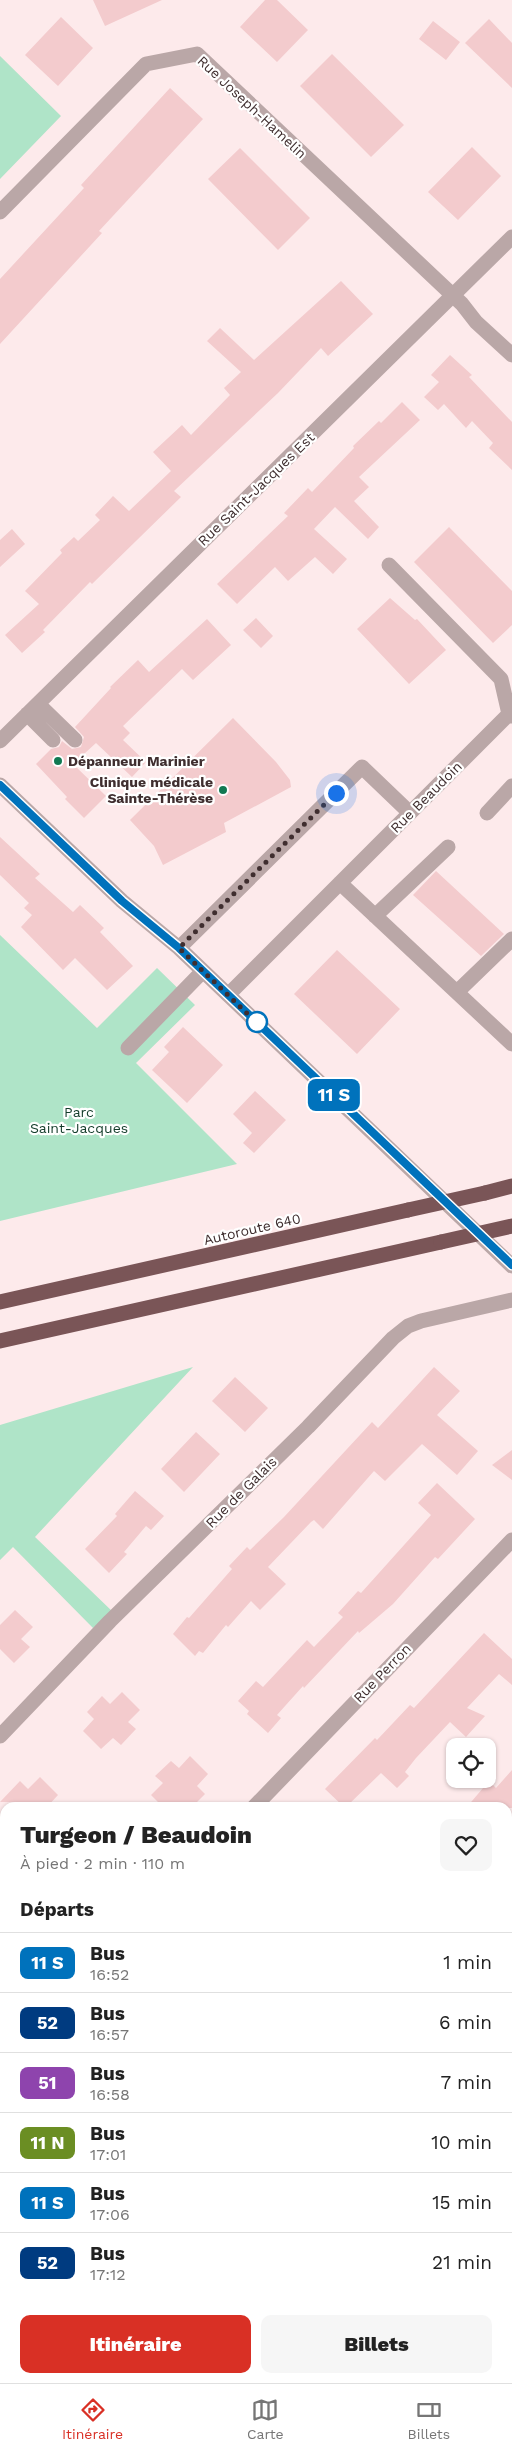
<!DOCTYPE html>
<html lang="fr">
<meta charset="utf-8">
<style>
:root{--surface:#fff;--page:#f6f6f6;--text:#222;--muted:#767676;--line:#e0e0e0;--accent:#d93025}
body{margin:0;font-family:"Work Sans",sans-serif;background:var(--page);color:var(--text);height:100vh;display:flex;flex-direction:column;font-size:19px;white-space:nowrap}
*{box-sizing:border-box;margin:0}
p{font-size:16px;color:var(--muted)}
.icon{flex:none;width:28px;height:28px;fill:none;stroke:currentColor;stroke-width:2;stroke-linecap:round;stroke-linejoin:round}
.map{position:relative;flex:1;overflow:hidden}
.details{position:absolute;left:0px;top:1802px;width:512px;height:581px;display:flex;flex-direction:column;background:var(--surface);border-radius:15px 15px 0 0;box-shadow:0 1px 4px #0004}
.details>*{flex:none}
.badge{padding:0 10px;border-radius:8px;font-size:18px;line-height:32px}
.tools{position:absolute;left:446px;top:1738px;display:grid;gap:10px}
.tools a{display:grid;place-items:center;width:50px;height:50px;border-radius:10px;background:var(--surface);box-shadow:0 1px 4px #0004;font-size:25px}
.you{position:absolute;width:25px;height:25px;margin:-12px;border:4px solid #fff;border-radius:50%;background:#1a73e8;box-shadow:0 0 0 8px #1a73e833}
.map>.badge{position:absolute;translate:-50% -50%;box-shadow:0 0 0 2px #fff}
h2{padding:0 20px;font-size:19px;line-height:45px}
.round{display:grid;place-items:center;flex:none;width:52px;height:52px;border-radius:10px;background:var(--page)}
.headline{display:flex;align-items:center;justify-content:space-between;height:85px;padding:0 20px}
h1{font-size:24px;font-weight:800;line-height:38px}
.primary-button{display:flex;gap:10px;margin-top:auto;padding:10px 20px}
.primary-button a{flex:1;height:58px;border-radius:10px;background:var(--accent);color:#fff;font-size:20px;font-weight:800;line-height:58px;text-align:center}
.primary-button a+a{background:var(--page);color:var(--text)}
ul{padding:0;list-style:none}
li{display:flex;align-items:center;gap:15px;height:60px;padding:0 20px;border-top:1px solid var(--line)}
li div{flex:1}
li b{display:block;font-size:19px}
li em{font-style:normal}
li .badge{min-width:55px;font-weight:700;text-align:center}
.menu{display:flex;justify-content:space-around;align-items:center;height:70px;border-top:1px solid var(--line);background:var(--surface);font-size:14px;color:var(--muted)}
.menu a{display:grid;justify-items:center;gap:2px}
.menu .current{color:var(--accent)}
.map>svg:first-child{display:block}
</style>
<div class="map">
<svg width="512" height="2383" viewBox="0 0 512 2383">
<rect width="100%" height="100%" fill="#fdeaeb"/>
<!-- built -->
<path fill="#f1dbdc" d="M0 2263 5 2268V2379H124L129 2383H0Z"/>
<!-- green -->
<path fill="#afe4c8" d="M0 56 61 116 0 179Z
M0 935 97 1028 157 968 195 1005 136 1063 237 1164 0 1221Z
M193 1367 35 1537 114 1613 93 1628 13 1547 0 1560V1425Z"/>
<!-- building -->
<path fill="#f3cbcd" d="M93 0H162L105 26Z
M265 0H277L308 30 277 62 240 27Z
M61 17 93 48 58 86 25 55Z
M489 19 512 43V88L465 43Z
M433 21 460 42 446 60 419 39Z
M332 54 404 125 371 157 300 86Z
M170 88 203 119 99 231 102 233 0 344V279L84 188 81 185Z
M472 147 501 176 458 220 428 192Z
M240 148 310 218 278 250 208 179Z
M341 281 373 314 328 356 321 348 278 393 174 491 181 497 92 584 90 582 43 630 45 632 22 653 5 635 39 604 25 591 62 553 60 550 74 537 78 541 100 520 95 515 113 496 129 511 171 471 153 452 182 425 191 435 230 395 224 388 241 372 207 341 220 328 254 360Z
M450 355 472 375 469 377 512 422V470L489 448 493 443 472 421 466 428 444 404 438 410 424 397 439 382 431 375Z
M402 402 420 420 359 477 369 487 354 501 379 527 368 539 335 507 314 529 347 559 333 574 315 557 288 581 275 567 237 604 217 584 288 516 284 513 308 488 312 492 354 448 353 446 379 421 381 423Z
M449 527 512 591V625L493 643 414 562Z
M12 529 25 544 0 567V540Z
M390 598 415 620 417 619 446 650 409 684 357 629Z
M256 618 273 636 261 648 243 630Z
M207 619 231 645 193 680 182 669 123 726 130 733 123 740 146 762 132 777 96 743 73 764 106 796 84 818 65 799 67 797 36 764 51 749 59 747 62 741 72 749 81 747 84 737 75 727 111 688 110 687 138 660 149 672Z
M233 718 276 762 290 780 291 787 224 823 226 832 163 865 154 846 130 820Z
M0 837 40 874 35 878 73 912 80 905 104 928 100 932 133 966 107 990 75 958 63 970 21 927 32 915 24 908 29 903 0 875Z
M436 871 504 934 481 956 413 895Z
M337 950 400 1009 357 1054 294 994Z
M183 1027 223 1065 187 1103 152 1070 169 1052 164 1047Z
M255 1091 286 1120 254 1153 243 1143 252 1133 233 1114Z
M434 1367 460 1391 437 1415 478 1451 457 1475 422 1444 385 1481 374 1471 323 1529 314 1520 311 1522 268 1567 286 1584 260 1610 251 1601 228 1627 226 1625 203 1653 199 1651 195 1656 173 1634 187 1617 189 1618 232 1569 229 1566 247 1547 250 1550 284 1517 372 1422 378 1428Z
M235 1377 268 1408 245 1432 212 1401Z
M196 1432 220 1454 184 1492 161 1469Z
M512 1450V1480L492 1465Z
M437 1483 475 1519 438 1559 435 1557 393 1604 359 1633 358 1631 304 1688 303 1686 277 1715 281 1718 268 1733 247 1714 249 1711 238 1701 256 1681 263 1687 307 1640 314 1647 343 1617 338 1613 358 1591 361 1593 431 1515 418 1503Z
M135 1491 164 1516 151 1530 146 1526 124 1552 127 1554 109 1573 85 1549 117 1516 115 1514Z
M15 1610 33 1627 21 1639 30 1647 14 1663 0 1649V1625Z
M484 1633 512 1659V1685L499 1674 467 1708 485 1716 466 1737 450 1722 416 1758 405 1772 409 1776 397 1788 381 1773 345 1808 325 1789 375 1738 377 1740 410 1705 414 1708Z
M122 1692 140 1710 128 1722 136 1729 121 1745 113 1738 101 1749 83 1731 94 1719 87 1712 102 1696 110 1704Z
M190 1756 208 1774 197 1786 205 1794 191 1808H164L151 1795 163 1783 155 1776 171 1761 179 1768Z
M512 1770V1808H466L489 1781 496 1788Z
M40 1777 58 1795 46 1808H9L15 1802H0L20 1781 28 1789Z"/>
<g fill="none" stroke-linecap="round" stroke-linejoin="round">
<!-- minor -->
<path stroke="#baa7a7" stroke-width="15" d="M0 212 146 64 197 54 462 304 476 322 512 355
M389 565 501 679 509 714
M38 704 75 740
M27 714 53 740
M0 741 512 237
M0 785 122 901 179 948 512 1266
M487 813 512 786
M340 883 512 1044
M375 916 448 847
M179 948 362 767 410 813
M457 992 512 939
M228 995 509 714 512 716
M128 1048 203 971
M0 1736 110 1621 308 1427 393 1338 408 1326 421 1321 512 1300
M253 1808 512 1540
M508 1863 512 1858
M0 2059 5 2064
M508 2297 512 2294
M0 2298 5 2302
M85 2379 90 2383"/>
<!-- highway -->
<path stroke="#7a5557" stroke-width="15" d="M485 1193 512 1186
M0 1302 408 1210
M0 1341 441 1242"/>
<!-- highway-bridge -->
<path stroke="#7a5557" stroke-width="15" d="M408 1210 485 1193
M441 1242 512 1226"/>
</g>
<g fill="none" stroke-linecap="round" stroke-linejoin="round">
<defs>
<path id="line" d="M0 785 122 901 179 948 512 1265"/>
</defs>
<!-- line casing -->
<use href="#line" stroke="#fff" stroke-width="11"/>
<!-- line -->
<use href="#line" stroke="#0072bc" stroke-width="8"/>
<!-- walk -->
<path stroke="#3f2e2f" stroke-width="5" stroke-dasharray="0 9" d="M257 1022 258 1024 179 948 336 793"/>
</g>
<!-- markers -->
<g fill="#117952" stroke="#fff" stroke-width="2">
<circle cx="58" cy="761" r="5"/>
<circle cx="223" cy="790" r="5"/>
</g>
<circle fill="#fff" stroke="#0072bc" stroke-width="2.5" cx="257" cy="1022" r="10"/>
<g text-anchor="middle" stroke-width="4.5" stroke-linejoin="round" paint-order="stroke">
<!-- street labels -->
<g font-size="14" fill="#3f2e2f" stroke="#fff">
<text transform="translate(252 107) rotate(43)" y="5">Rue Joseph-Hamelin</text>
<text transform="translate(256 489) rotate(-44)" y="5">Rue Saint-Jacques Est</text>
<text transform="translate(426 797) rotate(-45)" y="5">Rue Beaudoin</text>
<text transform="translate(252 1229) rotate(-13)" y="5">Autoroute 640</text>
<text transform="translate(241 1492) rotate(-45)" y="5">Rue de Galais</text>
<text transform="translate(382 1673) rotate(-46)" y="5">Rue Perron</text>
</g>
<!-- poi labels -->
<g font-size="14" font-weight="bold" fill="#3f2e2f" stroke="#fff" text-anchor="start">
<text x="68" y="766">Dépanneur Marinier</text>
<text x="213" y="787" text-anchor="end">Clinique médicale<tspan x="213" dy="16">Sainte-Thérèse</tspan></text>
</g>
<!-- park labels -->
<g font-size="14" fill="#133c2a" stroke="#fff">
<text x="79" y="1117">Parc<tspan x="79" dy="16">Saint-Jacques</tspan></text>
</g>
</g>
</svg>
<div class="tools">
<a><svg class="icon" aria-label="locate" viewBox="0 0 24 24"><circle cx="12" cy="12" r="6"/><path d="M12 2v4M12 18v4M2 12h4M18 12h4"/></svg></a>
</div>
<div class="you" style="left:336px;top:793px"></div>
<b class="badge" style="left:334px;top:1095px;background:#0072bc;color:#fff">11 S</b>
<section class="details">
<div class="headline"><div><h1>Turgeon / Beaudoin</h1><p>À pied · 2 min · 110 m</p></div><a class="round"><svg class="icon" aria-label="heart" viewBox="0 0 24 24"><path d="M12 20l-8-8c-3-5 5-10 8-4 3-6 11-1 8 4z"/></svg></a></div>
<h2>Départs</h2>
<ul>
<li><span class="badge" style="background:#0072bc;color:#fff">11 S</span><div><b>Bus</b><p>16:52</p></div><em>1 min</em></li>
<li><span class="badge" style="background:#003b80;color:#fff">52</span><div><b>Bus</b><p>16:57</p></div><em>6 min</em></li>
<li><span class="badge" style="background:#8e44ad;color:#fff">51</span><div><b>Bus</b><p>16:58</p></div><em>7 min</em></li>
<li><span class="badge" style="background:#6b8e23;color:#fff">11 N</span><div><b>Bus</b><p>17:01</p></div><em>10 min</em></li>
<li><span class="badge" style="background:#0072bc;color:#fff">11 S</span><div><b>Bus</b><p>17:06</p></div><em>15 min</em></li>
<li><span class="badge" style="background:#003b80;color:#fff">52</span><div><b>Bus</b><p>17:12</p></div><em>21 min</em></li>
</ul>
<div class="primary-button"><a>Itinéraire</a><a>Billets</a></div>
</section>
</div>
<nav class="menu">
<a class="current"><svg class="icon" aria-label="directions" viewBox="0 0 24 24"><path d="M12 3l9 9-9 9-9-9zM9 14v-3h6M13 9l2 2-2 2"/></svg>Itinéraire</a>
<a><svg class="icon" aria-label="map" viewBox="0 0 24 24"><path d="M3 6l6-2 6 2 6-2v14l-6 2-6-2-6 2zM9 4v14M15 6v14"/></svg>Carte</a>
<a><svg class="icon" aria-label="tickets" viewBox="0 0 24 24"><path d="M3 7h18v10H3zM15 7v10"/></svg>Billets</a>
</nav>
